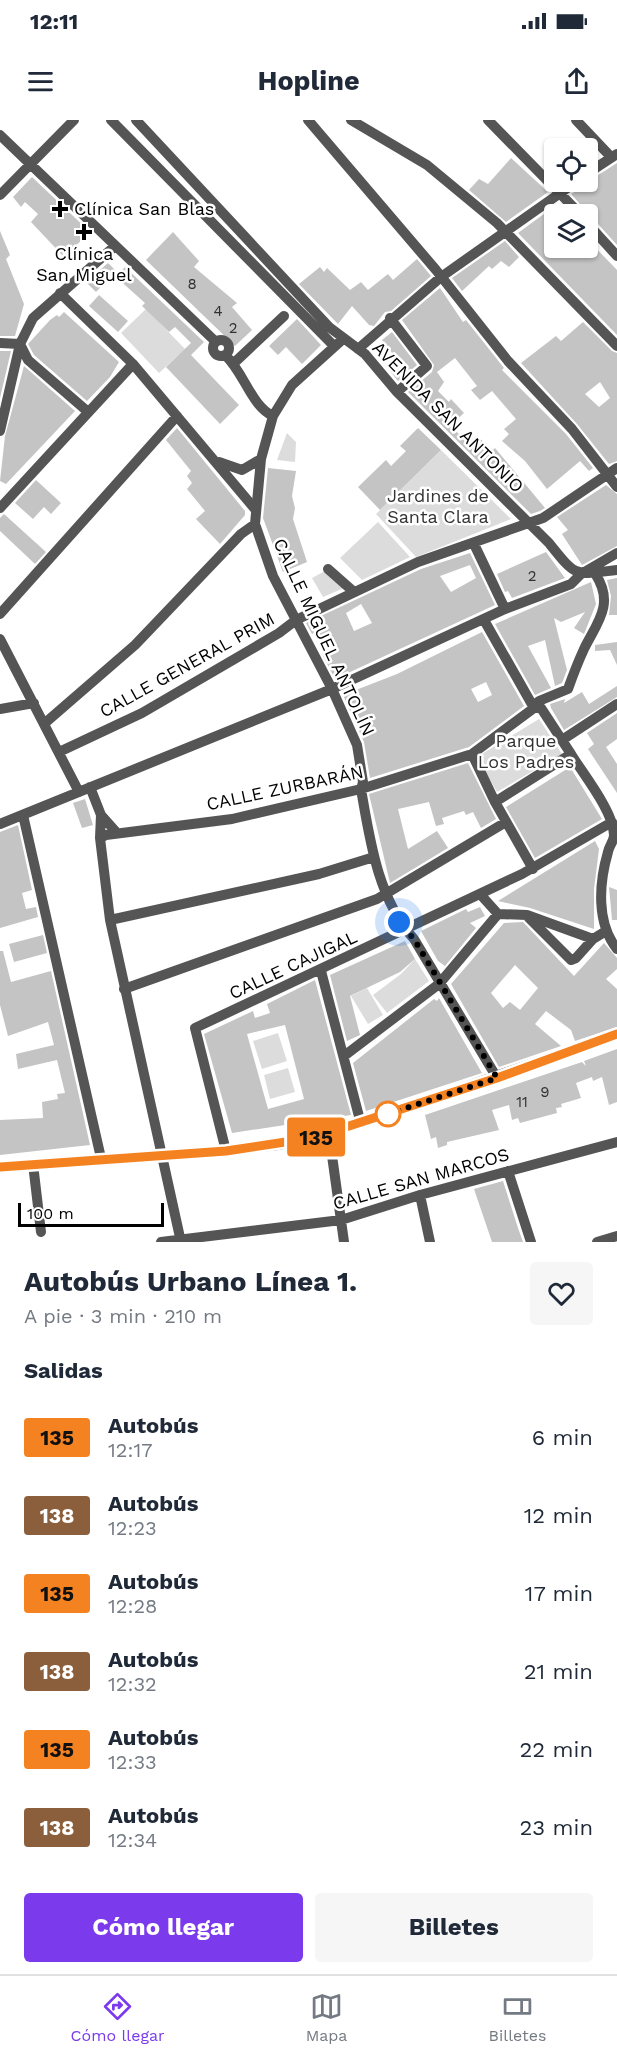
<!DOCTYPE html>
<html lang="es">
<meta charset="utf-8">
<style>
:root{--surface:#fff;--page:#f6f6f7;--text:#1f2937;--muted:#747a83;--line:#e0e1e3;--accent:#7c3aed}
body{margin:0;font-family:"Work Sans",sans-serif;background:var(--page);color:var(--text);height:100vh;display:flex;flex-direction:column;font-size:22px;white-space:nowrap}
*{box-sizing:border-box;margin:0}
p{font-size:20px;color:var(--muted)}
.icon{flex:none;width:33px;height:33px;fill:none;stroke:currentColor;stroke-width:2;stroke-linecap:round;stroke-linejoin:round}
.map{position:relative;height:1122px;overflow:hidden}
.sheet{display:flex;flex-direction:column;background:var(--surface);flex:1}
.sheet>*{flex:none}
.badge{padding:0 12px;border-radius:4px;font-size:21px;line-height:39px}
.tools{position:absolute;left:544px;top:18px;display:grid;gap:12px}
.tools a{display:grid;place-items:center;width:54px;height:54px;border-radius:6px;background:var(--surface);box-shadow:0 2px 4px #0004;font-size:30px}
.scale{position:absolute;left:18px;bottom:15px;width:146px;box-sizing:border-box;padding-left:6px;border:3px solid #000;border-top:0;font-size:16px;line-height:21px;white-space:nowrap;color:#000;-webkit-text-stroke:4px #fff;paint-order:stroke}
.you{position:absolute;width:30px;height:30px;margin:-15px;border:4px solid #fff;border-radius:50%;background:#1a73e8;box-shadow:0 0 0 9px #1a73e833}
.map>.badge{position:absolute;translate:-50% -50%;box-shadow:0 0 0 3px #fff}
h2{padding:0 24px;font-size:22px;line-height:54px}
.round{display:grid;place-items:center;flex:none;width:63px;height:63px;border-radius:6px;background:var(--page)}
.summary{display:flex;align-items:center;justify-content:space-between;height:102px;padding:0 24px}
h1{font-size:28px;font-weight:700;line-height:45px}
.button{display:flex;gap:12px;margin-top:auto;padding:12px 24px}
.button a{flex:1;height:69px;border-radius:6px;background:var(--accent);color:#fff;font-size:24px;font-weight:700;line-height:69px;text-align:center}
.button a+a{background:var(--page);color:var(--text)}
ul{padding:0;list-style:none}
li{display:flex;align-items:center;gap:18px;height:78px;padding:0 24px}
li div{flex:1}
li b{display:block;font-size:22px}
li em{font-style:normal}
li .badge{min-width:66px;font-weight:700;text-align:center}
.status{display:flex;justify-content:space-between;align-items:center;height:42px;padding:0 30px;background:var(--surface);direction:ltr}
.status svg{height:16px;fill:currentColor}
header{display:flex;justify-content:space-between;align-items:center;height:78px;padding:0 24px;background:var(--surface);font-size:27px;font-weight:700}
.tab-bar{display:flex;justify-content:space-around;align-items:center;height:84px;border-top:2px solid var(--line);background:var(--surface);font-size:16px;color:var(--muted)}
.tab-bar a{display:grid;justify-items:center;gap:3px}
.tab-bar .active{color:var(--accent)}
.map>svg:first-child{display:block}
</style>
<div class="status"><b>12:11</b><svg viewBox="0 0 49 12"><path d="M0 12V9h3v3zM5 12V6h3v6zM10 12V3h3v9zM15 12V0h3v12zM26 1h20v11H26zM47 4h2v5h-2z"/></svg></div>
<header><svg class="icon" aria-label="menu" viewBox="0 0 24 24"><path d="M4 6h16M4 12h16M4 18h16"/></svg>Hopline<svg class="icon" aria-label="share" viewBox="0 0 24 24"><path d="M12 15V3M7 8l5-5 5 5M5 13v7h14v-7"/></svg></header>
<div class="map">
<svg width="617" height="1122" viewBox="0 0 617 1122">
<rect width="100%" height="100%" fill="#fff"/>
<!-- green -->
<path fill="#dcdcdc" d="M146 189 185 229 159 253 121 213Z
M287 313 296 322 295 342 277 340Z
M441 330 511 399 416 437 376 394Z
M378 402 410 437 362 460 340 438Z
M325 451 344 468 323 477 312 458Z
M539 599 562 634 497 672 477 637Z
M415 839 429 861 387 893 373 875 401 854Z
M367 868 383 895 368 904 351 876Z
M278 913 287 941 262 949 253 921Z
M288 948 295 972 270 979 264 955Z"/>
<!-- building -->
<path fill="#c4c4c4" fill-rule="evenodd" d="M511 38 548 72 506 102 469 70 479 59 488 64Z
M617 43V125L571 74 581 68 583 62 592 59Z
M32 57 90 112 64 137 31 102 38 94 25 82 21 87 13 77Z
M556 85 564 94H555V128H588V120L617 150V215L518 113Z
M0 111 10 135 6 139 24 184 15 216H0Z
M173 112 199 141 194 147 237 183 232 187 252 210 235 226 146 140Z
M505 121 519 137 509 147 501 141 492 149 489 146 462 171 452 158Z
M417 139 431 156 391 191 385 192 374 206 369 205 352 186 338 204 299 164 320 147 324 152 327 148 350 170 361 162 368 170 388 154 393 160Z
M108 143 116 151 96 172 86 162Z
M125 147 204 222 191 235 239 285 220 304 166 247 191 223 175 207 169 212 142 186 145 183 116 157Z
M440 168 463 202 466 200 504 248 502 250 566 314 593 348 589 351 580 341 547 369 525 341 502 321 509 314 504 309 516 299 492 271 480 280 471 270 477 266 455 238 437 252 444 262 438 271 449 282 451 279 464 293 450 306 468 322 477 316 493 330 495 328 545 388 540 391 531 394 408 272 432 252 434 245 402 200Z
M99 175 128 201 118 212 89 186Z
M64 192 119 242 110 257 87 281 34 235 28 224 50 200 57 195 59 197Z
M297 199 321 225 302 244 286 227 278 235 269 226Z
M583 202 612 231 617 233V341L609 344 577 304 521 243 556 216 561 221ZM600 262 610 278 599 287 585 274Z
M392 212 417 245 398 261 389 250 399 242 382 220Z
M0 231H11L0 278Z
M24 246 75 291 6 364 0 361 5 316Z
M177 308 245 391V395L220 424 196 399 205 391 187 369 192 363 187 356 191 351 166 320Z
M418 308 441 330 380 390 358 367 386 340 391 346 406 331 400 326Z
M268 348 296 351 292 376 295 388 293 399 307 442 283 452 263 398Z
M36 360 61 383 51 394 44 387 33 399 15 383Z
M606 365 617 374V426L582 445 562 414 568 410 557 397Z
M4 394 46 432 35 444 0 411V398Z
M546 432 565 458 512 478 508 471 505 472 497 454Z
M470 433 495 485 335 559 323 536 322 531 325 529 318 512 312 514 306 503 421 449ZM470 445 476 458 451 472 440 456ZM361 484 372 503 354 511 346 493Z
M617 458V495H609L611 476 607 460Z
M591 462 596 484 584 514 574 508 585 492 561 502 554 498 567 550 562 563 555 566 545 520 528 526 551 568 535 575 495 504Z
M482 512 524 586 469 627 370 658 364 622 343 575 397 554ZM486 562 492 575 478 582 471 569Z
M617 522V545L610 530 595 531V525Z
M617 566V577L564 610 551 588 550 584 565 579 564 583 582 572 589 584Z
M617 593V619L606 627 617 644V673L588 629 594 624 587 613Z
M468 643 496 699 481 708 473 692 466 695 464 691 442 698 444 704 436 706 429 682 398 689 408 729 437 711 448 728 390 763 369 674Z
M570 647 602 699 535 738 506 687Z
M85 679 93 705 82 708 73 683Z
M18 705 32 770 22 773 26 789 36 787 38 797 0 808V712Z
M595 721 599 729 594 769V809L530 788 498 781Z
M609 767 617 770V800H612Z
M480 787 485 796 470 803 476 808 445 846 438 841 421 811 466 789 468 792Z
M523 802 574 856 604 823 617 838V849L606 859 617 869V907L575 921 571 910 546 891 535 904 561 926 499 947 451 864 504 803ZM515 845 538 868 520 890 510 882 503 888 491 873Z
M43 815 47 833 14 842 9 824Z
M405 821 415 839 400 852 350 876 360 915 347 921 330 855Z
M0 831H3L11 862 51 851 90 1025 0 1035V1000L43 998 42 982 58 979 57 974 65 973 57 940 18 949 16 934 54 925 48 902 8 916 0 885Z
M315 860 351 995 232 1013 204 914 253 891 255 898 270 893 267 884ZM285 905 304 979 268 989 247 914Z
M439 878 482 953 366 991 353 943 434 879 437 881Z
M617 929V982L609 985 602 957 593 961 592 957 576 963 581 978 561 984 562 987 556 988 557 993 520 1003 518 998 512 1000 509 985 492 990 499 1010 447 1022V1025L438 1028 436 1017 431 1019 425 995 582 942 586 946 584 941Z
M503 1061 518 1108 523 1122H492L474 1069Z"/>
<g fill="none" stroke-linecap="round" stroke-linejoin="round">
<!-- minor -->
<path stroke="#555" stroke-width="10" d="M111 0 334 226
M136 0 329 207 365 234 397 272 549 423C577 458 574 455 617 450
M308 0 436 150 508 241 572 309 617 367
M351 0 427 45 497 103 617 226
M488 0 580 94
M576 0 611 37
M0 15 216 222
M588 53 617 34
M0 75 74 0
M588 104 617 136
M60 173 133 244 255 389
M390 198 427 246 397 272
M343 219 292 265 273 296 261 339 255 404 273 456 332 569 357 625 363 662 361 669C370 721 378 779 414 819L497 958
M213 228a8 8 0 1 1 16 0a8 8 0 1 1-16 0Z
M0 223 20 224
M20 224 28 240 87 291
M358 229 441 157 576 62
M225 235C244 252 251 286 273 296
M234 243 284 196
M0 311 20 224 33 198 115 126
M219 342 242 350 261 339
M0 388 133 244
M474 424 505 489
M328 449 354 472
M0 494 177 296
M484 500 534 588 539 581 568 569C573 555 578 542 584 529 596 504 615 485 596 455
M0 519 79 672
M0 589 34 583
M45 603 135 525 241 414 255 404
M562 620 617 584
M59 632 142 593 279 513 296 500 418 442 543 398 617 348
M571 634C583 654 614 692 614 715 614 721 609 726 608 732 599 763 596 803 617 829
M90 667 101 695 117 713
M495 682 571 634 541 588H534L472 634 495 682 533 749
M23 695 101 1038
M101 695 100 718 110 800 181 1122
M0 704 332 569 505 489 571 464 581 454 617 433
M100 718 106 715 232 699 361 669 472 634
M480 774 498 794 527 795 593 819 606 811
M529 798 571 840 576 838 593 819
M110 800 319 754 374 737
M321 851 361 1004
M124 869 377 779 506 702
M344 936 439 864 498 794
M329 1014 344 1122
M226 1031 195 908 522 754 612 702
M33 1044 41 1112
M0 1047 226 1031 278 1025 329 1014 617 914
M508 1051 531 1122
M420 1075 430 1122
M161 1122 341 1100 420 1075 617 1022
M597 1122 617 1116"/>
</g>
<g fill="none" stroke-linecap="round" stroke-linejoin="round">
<defs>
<path id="line" d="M0 1047 226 1031 312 1018 497 958 617 914"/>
</defs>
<!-- line casing -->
<use href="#line" stroke="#fff" stroke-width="14"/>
<!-- line -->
<use href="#line" stroke="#f58220" stroke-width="9"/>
<!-- walk -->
<path stroke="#000" stroke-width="6" stroke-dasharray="0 10.8" d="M388 994 497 958 414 819 399 802"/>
</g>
<!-- markers -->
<g fill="#000" stroke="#fff" stroke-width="2">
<path d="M57 80h6v6h6v6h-6v6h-6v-6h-6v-6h6z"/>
<path d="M81 103h6v6h6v6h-6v6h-6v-6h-6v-6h6z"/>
</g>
<circle fill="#fff" stroke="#f58220" stroke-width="3" cx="388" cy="994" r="12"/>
<g text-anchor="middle" stroke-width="5" stroke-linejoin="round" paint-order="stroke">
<!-- number labels -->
<g font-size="15" fill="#313131">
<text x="192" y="169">8</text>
<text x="218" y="196">4</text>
<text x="233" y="213">2</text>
<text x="532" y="461">2</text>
<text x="545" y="977">9</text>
<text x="522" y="987">11</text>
</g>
<!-- poi labels -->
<g font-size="18" fill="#000" stroke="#fff" text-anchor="start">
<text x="74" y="95">Clínica San Blas</text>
<text x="84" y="140" text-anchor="middle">Clínica<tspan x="84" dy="21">San Miguel</tspan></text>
</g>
<!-- street labels -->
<g font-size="18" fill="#000" stroke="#fff">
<text transform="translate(448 297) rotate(45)" y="6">AVENIDA SAN ANTONIO</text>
<text transform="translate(324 517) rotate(65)" y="6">CALLE MIGUEL ANTOLÍN</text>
<text transform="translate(187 545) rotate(-29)" y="6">CALLE GENERAL PRIM</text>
<text transform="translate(285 668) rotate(-12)" y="6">CALLE ZURBARÁN</text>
<text transform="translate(293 845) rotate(-25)" y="6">CALLE CAJIGAL</text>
<text transform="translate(421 1059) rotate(-16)" y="6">CALLE SAN MARCOS</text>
</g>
<!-- park labels -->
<g font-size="18" fill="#333" stroke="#fff">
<text x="438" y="382">Jardines de<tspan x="438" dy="21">Santa Clara</tspan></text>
<text x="526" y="627">Parque<tspan x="526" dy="21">Los Padres</tspan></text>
</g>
</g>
</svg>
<div class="tools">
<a><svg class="icon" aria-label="locate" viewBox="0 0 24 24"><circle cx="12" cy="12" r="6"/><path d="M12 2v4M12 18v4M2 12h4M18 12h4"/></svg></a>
<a><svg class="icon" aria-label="layers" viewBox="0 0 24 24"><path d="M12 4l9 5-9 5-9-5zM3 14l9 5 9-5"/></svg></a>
</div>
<div class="scale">100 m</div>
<div class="you" style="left:399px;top:802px"></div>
<b class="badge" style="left:316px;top:1017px;background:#f58220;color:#111">135</b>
</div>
<section class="sheet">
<div class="summary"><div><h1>Autobús Urbano Línea 1.</h1><p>A pie · 3 min · 210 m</p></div><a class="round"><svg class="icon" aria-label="heart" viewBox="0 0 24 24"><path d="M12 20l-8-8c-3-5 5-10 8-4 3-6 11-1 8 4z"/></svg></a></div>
<h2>Salidas</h2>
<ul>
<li><span class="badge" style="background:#f58220;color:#111">135</span><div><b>Autobús</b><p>12:17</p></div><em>6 min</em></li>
<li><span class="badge" style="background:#8b5e3c;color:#fff">138</span><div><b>Autobús</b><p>12:23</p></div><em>12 min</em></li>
<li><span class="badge" style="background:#f58220;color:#111">135</span><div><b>Autobús</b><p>12:28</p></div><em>17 min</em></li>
<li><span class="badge" style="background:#8b5e3c;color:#fff">138</span><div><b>Autobús</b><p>12:32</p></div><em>21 min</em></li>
<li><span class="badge" style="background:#f58220;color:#111">135</span><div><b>Autobús</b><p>12:33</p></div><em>22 min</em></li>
<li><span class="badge" style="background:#8b5e3c;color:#fff">138</span><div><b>Autobús</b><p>12:34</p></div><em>23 min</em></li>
</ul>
<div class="button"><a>Cómo llegar</a><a>Billetes</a></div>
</section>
<nav class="tab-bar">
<a class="active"><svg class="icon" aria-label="directions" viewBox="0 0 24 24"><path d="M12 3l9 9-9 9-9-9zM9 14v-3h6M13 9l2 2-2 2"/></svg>Cómo llegar</a>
<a><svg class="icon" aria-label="map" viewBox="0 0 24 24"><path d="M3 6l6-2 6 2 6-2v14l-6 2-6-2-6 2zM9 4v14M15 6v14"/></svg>Mapa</a>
<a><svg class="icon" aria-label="tickets" viewBox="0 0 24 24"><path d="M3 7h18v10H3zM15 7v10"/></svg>Billetes</a>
</nav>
